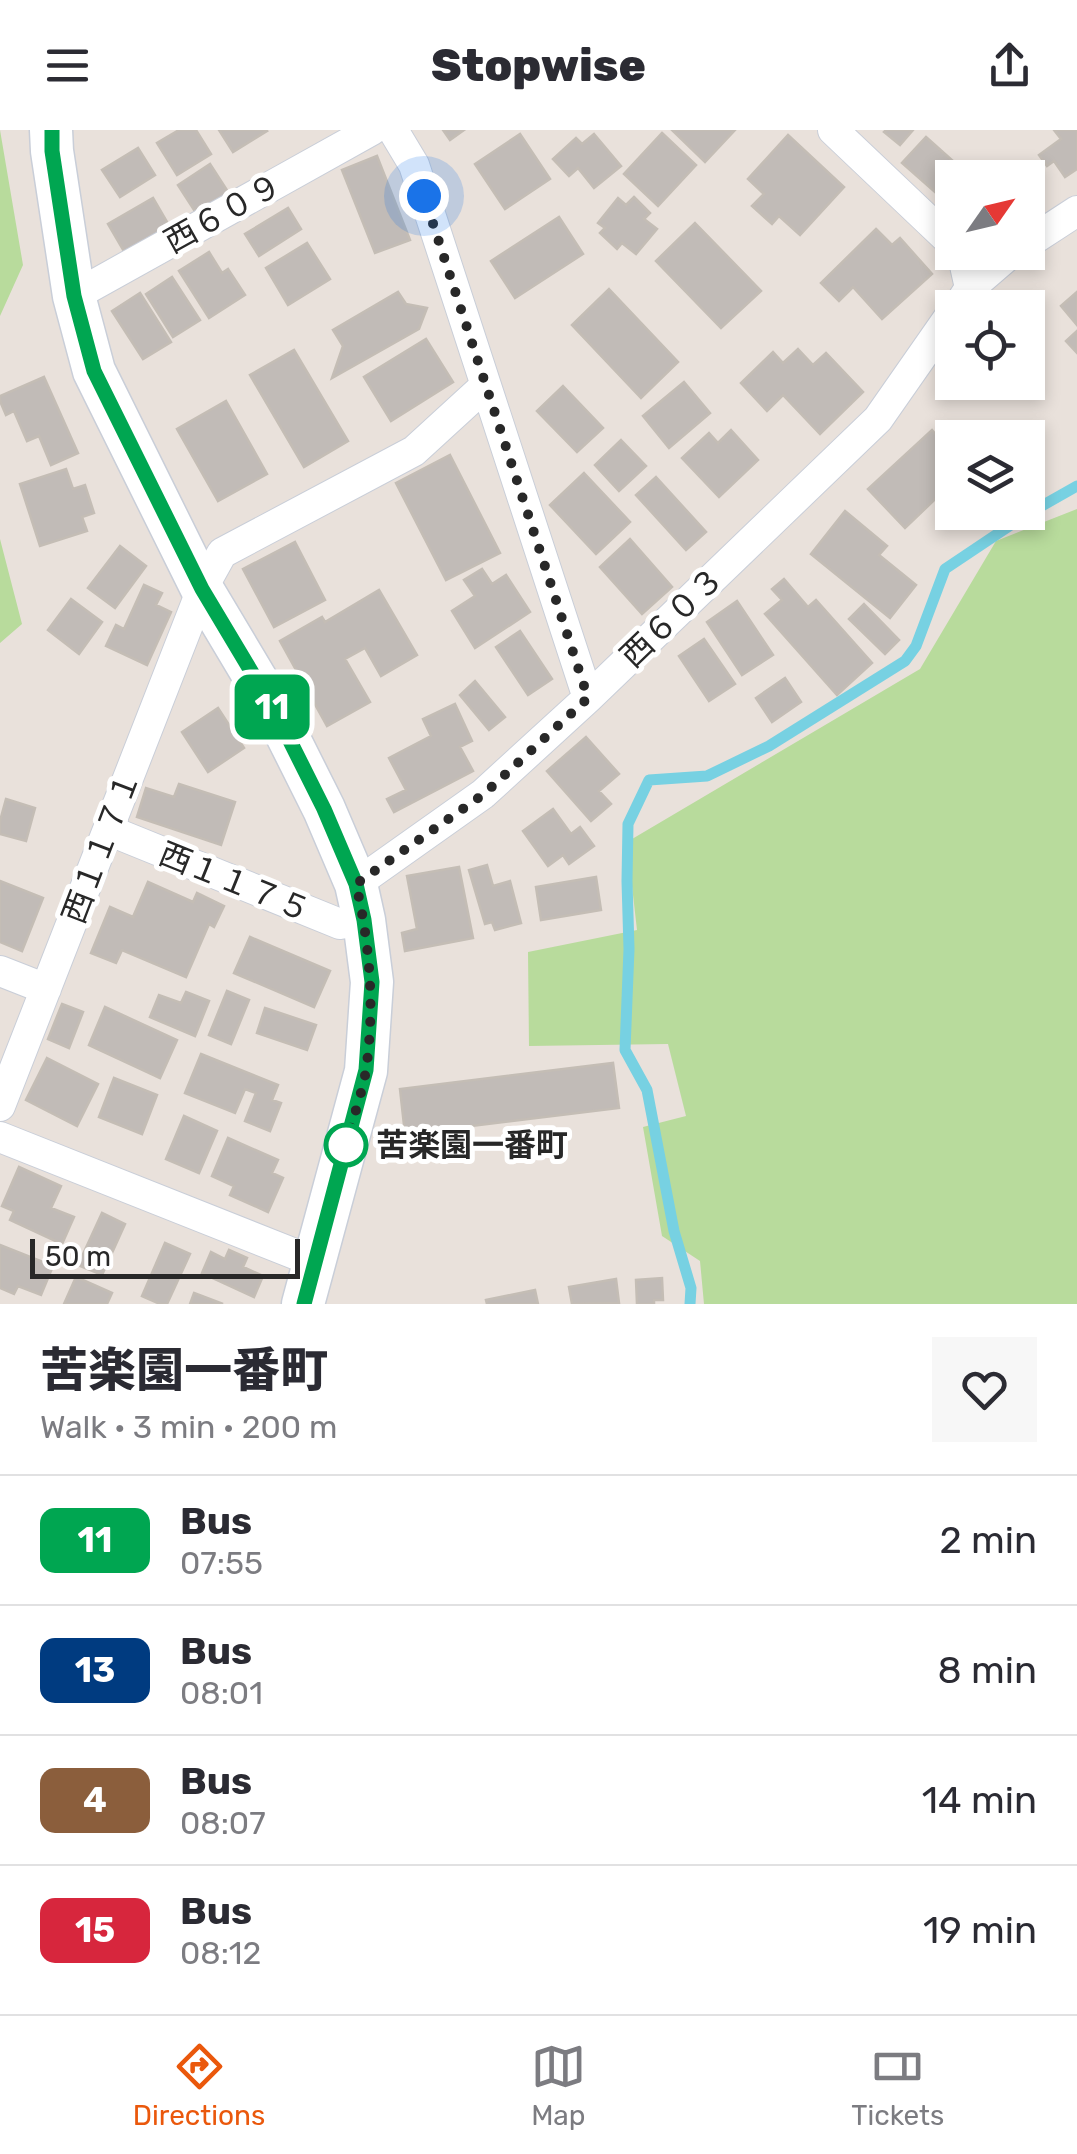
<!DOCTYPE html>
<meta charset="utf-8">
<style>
:root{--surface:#fff;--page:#f7f7f7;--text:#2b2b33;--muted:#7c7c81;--line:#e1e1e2;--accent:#ea580c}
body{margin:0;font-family:Rubik,"Noto Sans JP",sans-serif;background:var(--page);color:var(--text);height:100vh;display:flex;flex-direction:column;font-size:38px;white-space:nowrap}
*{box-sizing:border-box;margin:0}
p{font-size:32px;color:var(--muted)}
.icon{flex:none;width:55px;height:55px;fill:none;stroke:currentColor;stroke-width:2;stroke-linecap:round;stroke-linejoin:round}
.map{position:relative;height:1174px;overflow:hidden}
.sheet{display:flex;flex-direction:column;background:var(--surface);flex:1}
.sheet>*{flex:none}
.badge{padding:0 20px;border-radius:15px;font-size:35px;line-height:65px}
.needle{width:65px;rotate:56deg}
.tools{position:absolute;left:935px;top:30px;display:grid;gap:20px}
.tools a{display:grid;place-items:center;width:110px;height:110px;border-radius:0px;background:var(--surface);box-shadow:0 5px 15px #0003;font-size:50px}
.scale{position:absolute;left:30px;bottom:25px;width:270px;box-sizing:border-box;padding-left:10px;border:5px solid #282828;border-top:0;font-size:28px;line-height:35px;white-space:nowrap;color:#282828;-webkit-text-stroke:8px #fff;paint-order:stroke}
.you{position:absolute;width:50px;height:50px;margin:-25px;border:8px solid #fff;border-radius:50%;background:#1a73e8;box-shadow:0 0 0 15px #1a73e833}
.map>.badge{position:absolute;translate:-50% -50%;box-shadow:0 0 0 5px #fff}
.round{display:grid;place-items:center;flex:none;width:105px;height:105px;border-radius:0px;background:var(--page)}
.summary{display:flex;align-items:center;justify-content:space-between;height:170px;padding:0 40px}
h1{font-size:48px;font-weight:800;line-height:75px}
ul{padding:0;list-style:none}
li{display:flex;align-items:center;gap:30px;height:130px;padding:0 40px;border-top:2px solid var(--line)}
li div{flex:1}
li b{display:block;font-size:38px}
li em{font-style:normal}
li .badge{min-width:110px;font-weight:700;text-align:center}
header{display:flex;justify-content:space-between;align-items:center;height:130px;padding:0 40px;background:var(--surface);font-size:45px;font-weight:800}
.tab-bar{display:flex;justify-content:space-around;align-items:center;height:140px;border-top:2px solid var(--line);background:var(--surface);font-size:28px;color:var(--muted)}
.tab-bar a{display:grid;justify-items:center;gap:5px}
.tab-bar .selected{color:var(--accent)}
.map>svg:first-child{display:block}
</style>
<header><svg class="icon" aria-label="menu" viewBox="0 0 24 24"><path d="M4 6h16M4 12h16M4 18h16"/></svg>Stopwise<svg class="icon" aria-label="share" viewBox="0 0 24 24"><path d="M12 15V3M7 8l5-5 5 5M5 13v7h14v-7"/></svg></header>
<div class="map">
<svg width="1077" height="1174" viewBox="0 0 1077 1174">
<rect width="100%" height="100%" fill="#e9e1db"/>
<!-- green -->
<path fill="#b8db9c" d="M0 0 23 135 0 186Z
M1077 379V1174H704L700 1131 662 1106 643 997 686 986 668 914 529 916 528 822 637 800 627 712 920 539 996 411Z
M0 409 22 494 0 513Z"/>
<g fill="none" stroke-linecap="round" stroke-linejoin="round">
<!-- stream -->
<path stroke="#77d1e2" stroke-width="11" d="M690 1174 691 1158 674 1101 647 960 625 920 629 819 627 751 628 694 649 650 707 646 769 616 905 531 916 516 945 439 1024 386 1077 356"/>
</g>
<!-- building -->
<path fill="#c1bbb7" stroke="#c4bdb5" stroke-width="2.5" d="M179 0H196L211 24 177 45 157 13Z
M219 0H266L267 1 233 22Z
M443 0H464L450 10Z
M672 0H735L705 32Z
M886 0H913L900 15 884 2Z
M1054 0H1077V39L1065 47 1054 31 1047 36 1039 25 1061 9Z
M662 3 696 35 658 76 624 44Z
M520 4 550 49 505 79 475 34Z
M594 4 621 36 594 58 578 38 569 46 553 29 576 8 582 14Z
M788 5 844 57 800 105 779 86 772 94 752 76 764 64 748 49Z
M926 7 972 48H952V77L902 33Z
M138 18 155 45 120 67 102 40Z
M377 26 410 110 375 123 342 40Z
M210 34 230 65 198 86 178 55Z
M634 67 650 83 644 89 657 99 636 124 622 113 617 119 600 103 605 98 598 93 618 68 626 75Z
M153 68 170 97 125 123 108 94Z
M288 78 301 99 259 126 245 104Z
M559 87 583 124 515 168 491 131Z
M695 93 761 161 721 198 656 131Z
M876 99 892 115 900 108 932 144 882 189 853 157 839 171 821 153Z
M307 113 330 149 288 175 266 138Z
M209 122 222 143 228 139 245 165 209 188 179 141Z
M172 147 200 190 173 207 146 164Z
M609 159 678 232 641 268 572 195Z
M398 162 406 174 427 178 419 199 332 248 343 216 333 200Z
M1077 162V195L1061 176Z
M140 163 171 212 143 229 112 181Z
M1077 201V223L1066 211Z
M426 209 453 252 391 291 364 247Z
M798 219 813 235 826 223 863 262 820 304 783 265 767 281 741 253 773 222 783 233Z
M294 220 348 311 304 337 250 245Z
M44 247 78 323 51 335 39 306 27 311 14 281 6 285 0 271V266Z
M684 252 710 283 669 318 643 286Z
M563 256 603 298 577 322 537 281Z
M226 271 267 344 218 371 177 299Z
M731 300 758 330 719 367 682 328 709 303 718 313Z
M932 300 952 323V353L905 398 868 359Z
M621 310 646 336 619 361 595 335Z
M450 325 500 423 446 450 396 353Z
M66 339 73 359 85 355 94 383 82 387 87 401 40 416 20 354Z
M584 343 630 392 596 424 550 375Z
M656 347 706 402 686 420 636 365Z
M845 381 887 416 879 425 916 455 890 488 811 424Z
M630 409 672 457 642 484 600 437Z
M295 412 325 470 274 497 243 439Z
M120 416 146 436 115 478 88 458Z
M482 439 492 454 506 445 530 482 475 518 452 481 475 466 464 450Z
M784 449 808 477 816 470 872 533 837 565 765 484 782 470 772 459Z
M144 455 162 463 156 475 171 482 147 535 106 516 116 495 124 499Z
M379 460 417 525 381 546 365 518 345 529 370 572 327 596 280 511 322 487 325 492Z
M71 469 102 492 79 524 48 500Z
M737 471 773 525 742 545 707 492Z
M864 474 899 510 885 524 849 489Z
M520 501 552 549 528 565 496 517Z
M704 509 735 554 709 571 679 526Z
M785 548 801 572 772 592 756 568Z
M475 551 505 587 489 600 460 565Z
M455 574 472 611 460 617 473 641 394 682 387 669 406 660 389 628 431 606 423 589Z
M218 578 244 618 208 642 182 602Z
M586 607 619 644 599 661 611 674 591 691 547 641Z
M179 654 235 672 221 715 137 687 146 658 174 667Z
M6 669 35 678 26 711 0 704V691Z
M553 679 571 704 580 697 594 716 569 734 563 725 548 736 523 701Z
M487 735 493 756 510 751 521 793 495 800 492 792 485 794 469 740Z
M459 737 473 808 405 821 402 803 417 799 407 746Z
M596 747 601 780 541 790 536 757Z
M0 751 43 768 22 821 0 812Z
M148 752 193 772 197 763 224 776 214 797 209 794 186 847 122 820 116 833 91 823 110 777 133 787Z
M250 807 330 841 314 877 234 843Z
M227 861 249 870 231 914 209 905Z
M186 862 209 871 195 906 150 887 159 865 181 873Z
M62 874 83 882 69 918 48 909Z
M105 877 177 910 160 948 89 915Z
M265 878 316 895 307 920 257 903Z
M201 924 278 955 272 970 281 973 270 1001 245 991 256 963 245 959 235 983 185 963Z
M47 928 98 954 77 996 26 970Z
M613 933 619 978 405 1004 400 959Z
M114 948 157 965 142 1004 99 987Z
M184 986 217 1001 199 1043 166 1029Z
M228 1008 278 1030 272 1043 283 1048 268 1082 230 1065 234 1056 212 1046Z
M19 1037 61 1056 51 1078 74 1087 62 1114 10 1090 14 1081 2 1076Z
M102 1083 125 1094 102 1145 78 1135Z
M165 1113 190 1124 167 1174H160L142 1166Z
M0 1115 53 1136 41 1165 18 1156 14 1164 0 1158Z
M229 1120 247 1128 243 1137 263 1146 254 1167 202 1143 211 1122 225 1129Z
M76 1147 112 1163 107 1174H64Z
M662 1148 663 1170H654V1174H637L636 1150Z
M616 1149 619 1173 572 1174 569 1157Z
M535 1160 538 1174H487L486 1170Z
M194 1163 223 1174H190Z"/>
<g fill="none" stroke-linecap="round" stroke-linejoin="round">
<defs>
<path id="street" d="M393 0 414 35 588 568
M833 0 952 113
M1028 113 1077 81
M970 158 1012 122
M74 166 372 0
M957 178 970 158 962 122
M108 700 340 794 364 790
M356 754 483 664 588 568 878 289 952 183
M0 841 46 859
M0 976 202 459 222 423 414 321 485 256
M0 1007 315 1132"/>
<path id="secondary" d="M51 0 52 21 74 166 94 241 202 459 276 583 324 679 356 754 364 790 372 852 366 941 303 1174"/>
</defs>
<!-- street casing -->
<use href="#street" stroke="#c9ced8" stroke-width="32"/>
<!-- secondary casing -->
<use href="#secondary" stroke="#c9ced8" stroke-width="45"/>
<!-- street -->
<use href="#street" stroke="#fff" stroke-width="30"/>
<!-- secondary -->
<use href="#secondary" stroke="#fff" stroke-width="42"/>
</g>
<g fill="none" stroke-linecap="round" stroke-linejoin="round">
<defs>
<path id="line" d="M52 0V21L74 166 94 241 202 459 276 583 324 679 356 754 364 790 372 852 366 940 304 1174"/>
</defs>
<!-- line casing -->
<use href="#line" stroke="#fff" stroke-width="22"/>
<!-- line -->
<use href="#line" stroke="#00a651" stroke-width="15"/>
<!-- walk -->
<path stroke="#282828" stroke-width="10" stroke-dasharray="0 18" d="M346 1015C352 990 362 965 366 940 375 877 370 815 356 754L484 664 588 568 424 66"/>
</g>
<!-- markers -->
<circle fill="#fff" stroke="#00a651" stroke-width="5" cx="346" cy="1015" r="20"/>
<g text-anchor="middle" stroke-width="10" stroke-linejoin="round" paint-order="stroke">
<!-- street labels -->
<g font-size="32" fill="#282828" stroke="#fff">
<text transform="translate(223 83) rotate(-29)" y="11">西６０９</text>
<text transform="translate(672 487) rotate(-44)" y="11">西６０３</text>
<text transform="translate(101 717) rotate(-69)" y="11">西１１７１</text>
<text transform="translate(235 752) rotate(22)" y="11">西１１７５</text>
</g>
<!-- stop labels -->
<g font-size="32" font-weight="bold" fill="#282828" stroke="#fff" text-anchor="start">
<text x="376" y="1026">苦楽園一番町</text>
</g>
</g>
</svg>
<div class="tools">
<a><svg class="needle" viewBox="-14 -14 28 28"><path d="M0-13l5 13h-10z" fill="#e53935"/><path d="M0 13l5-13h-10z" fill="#7c7c81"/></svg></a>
<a><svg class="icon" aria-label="locate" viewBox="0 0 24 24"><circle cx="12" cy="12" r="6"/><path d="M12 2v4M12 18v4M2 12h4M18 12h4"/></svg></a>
<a><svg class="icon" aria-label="layers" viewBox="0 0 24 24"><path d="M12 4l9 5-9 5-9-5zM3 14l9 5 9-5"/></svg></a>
</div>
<div class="scale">50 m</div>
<div class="you" style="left:424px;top:66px"></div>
<b class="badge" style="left:272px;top:577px;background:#00a651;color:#fff">11</b>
</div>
<section class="sheet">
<div class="summary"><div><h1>苦楽園一番町</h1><p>Walk · 3 min · 200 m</p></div><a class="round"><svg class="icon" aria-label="heart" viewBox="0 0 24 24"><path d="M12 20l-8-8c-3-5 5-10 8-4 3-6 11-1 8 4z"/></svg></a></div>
<ul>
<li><span class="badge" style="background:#00a651;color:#fff">11</span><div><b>Bus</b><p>07:55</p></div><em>2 min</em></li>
<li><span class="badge" style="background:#003b80;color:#fff">13</span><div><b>Bus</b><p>08:01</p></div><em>8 min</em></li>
<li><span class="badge" style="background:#8b5e3c;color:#fff">4</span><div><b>Bus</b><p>08:07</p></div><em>14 min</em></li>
<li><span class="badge" style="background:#d7263d;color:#fff">15</span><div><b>Bus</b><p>08:12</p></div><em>19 min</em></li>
</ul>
</section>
<nav class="tab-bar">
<a class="selected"><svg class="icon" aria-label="directions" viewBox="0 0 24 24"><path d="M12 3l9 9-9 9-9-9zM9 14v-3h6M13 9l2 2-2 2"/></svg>Directions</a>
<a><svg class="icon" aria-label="map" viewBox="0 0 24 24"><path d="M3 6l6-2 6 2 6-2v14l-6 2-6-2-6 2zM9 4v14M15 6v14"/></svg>Map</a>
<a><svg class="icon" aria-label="tickets" viewBox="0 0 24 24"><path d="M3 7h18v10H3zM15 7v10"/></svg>Tickets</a>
</nav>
